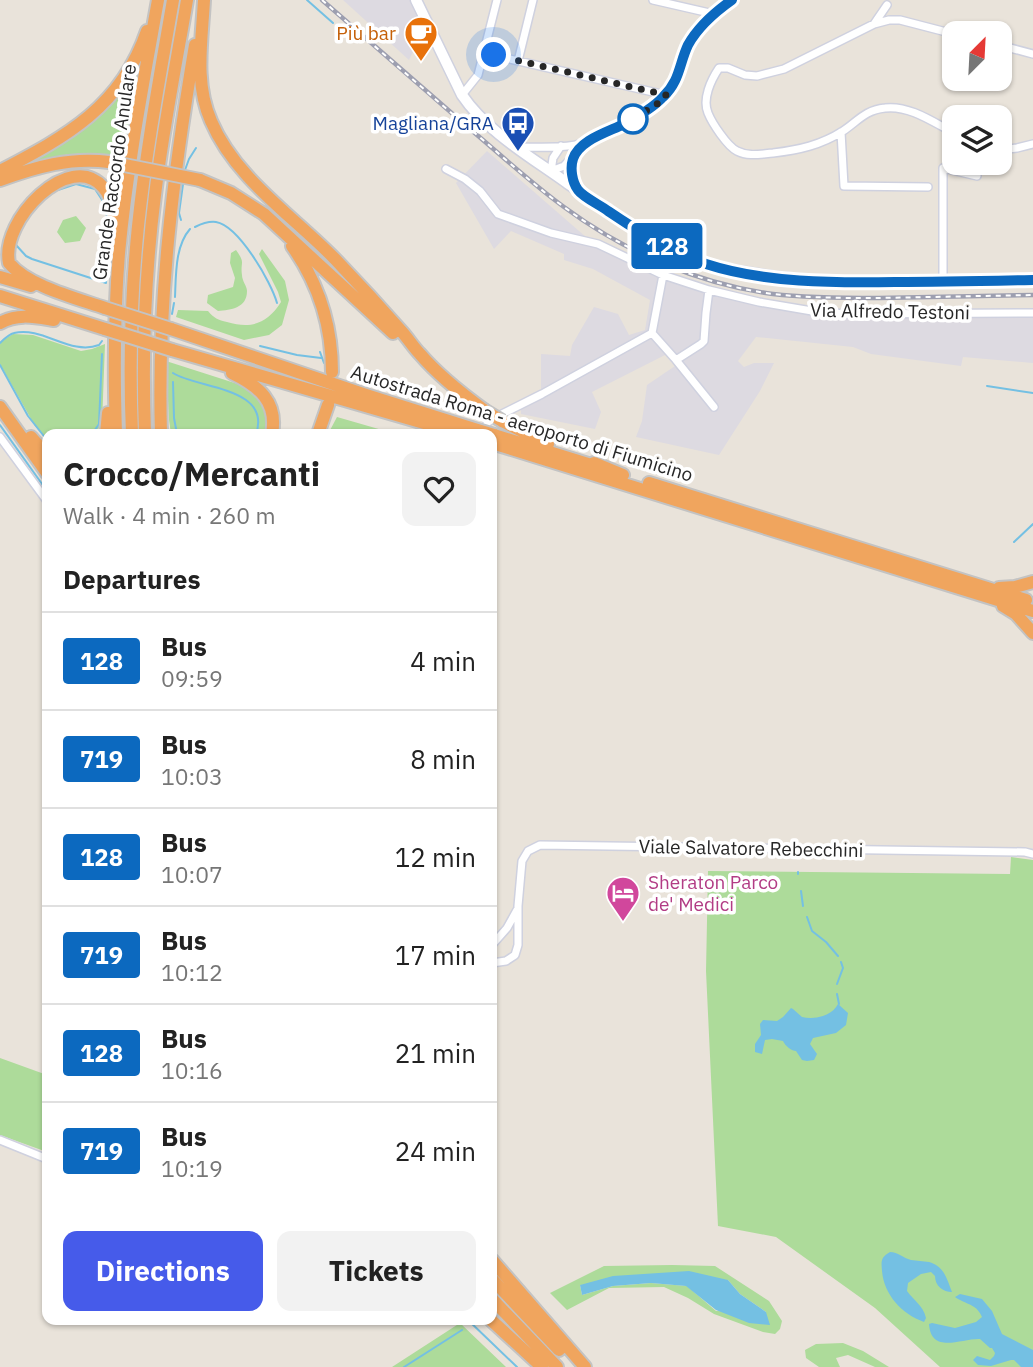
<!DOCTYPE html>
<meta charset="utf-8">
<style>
:root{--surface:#fff;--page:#f2f2f2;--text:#222;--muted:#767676;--line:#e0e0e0;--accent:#465bea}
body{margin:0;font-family:"IBM Plex Sans",sans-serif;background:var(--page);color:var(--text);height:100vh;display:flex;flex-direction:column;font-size:26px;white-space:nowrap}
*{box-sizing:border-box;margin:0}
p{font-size:23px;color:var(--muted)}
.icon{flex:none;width:38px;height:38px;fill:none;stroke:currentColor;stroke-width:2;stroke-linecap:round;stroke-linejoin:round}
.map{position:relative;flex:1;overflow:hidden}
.side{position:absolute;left:42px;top:429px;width:455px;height:896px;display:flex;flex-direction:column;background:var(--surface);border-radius:14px;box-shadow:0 2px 5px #0004}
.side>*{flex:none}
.badge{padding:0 14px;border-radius:5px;font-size:24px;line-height:46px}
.needle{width:46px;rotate:24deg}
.controls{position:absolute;left:942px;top:21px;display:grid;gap:14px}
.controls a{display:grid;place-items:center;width:70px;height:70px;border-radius:14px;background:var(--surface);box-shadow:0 2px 5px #0004;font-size:35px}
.you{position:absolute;width:35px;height:35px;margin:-18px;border:5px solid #fff;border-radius:50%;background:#1a73e8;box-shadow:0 0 0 10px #1a73e833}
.map>.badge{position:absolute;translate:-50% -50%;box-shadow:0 0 0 4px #fff}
h2{padding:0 21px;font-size:26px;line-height:63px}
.round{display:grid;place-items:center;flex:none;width:74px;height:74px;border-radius:14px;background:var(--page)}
.summary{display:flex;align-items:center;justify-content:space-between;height:119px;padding:0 21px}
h1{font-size:33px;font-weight:700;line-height:52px}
.button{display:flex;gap:14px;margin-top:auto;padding:14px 21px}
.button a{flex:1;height:80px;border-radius:14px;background:var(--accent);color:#fff;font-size:28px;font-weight:700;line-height:80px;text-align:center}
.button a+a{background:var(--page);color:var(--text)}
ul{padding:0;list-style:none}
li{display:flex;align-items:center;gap:21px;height:98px;padding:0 21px;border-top:2px solid var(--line)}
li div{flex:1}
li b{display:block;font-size:26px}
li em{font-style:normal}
li .badge{min-width:77px;font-weight:700;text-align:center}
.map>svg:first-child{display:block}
</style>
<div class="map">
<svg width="1033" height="1367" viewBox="0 0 1033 1367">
<rect width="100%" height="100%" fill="#e9e3da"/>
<!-- industrial -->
<path fill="#dddae1" d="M343 0H411L424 28 409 60Z
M487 151 602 251 656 277 717 295 805 313 1033 315V363L963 357 961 366 871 354 853 347 756 337 738 361 744 367 754 363H774L760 391 719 455 636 437 642 421 647 385 675 366 667 354 592 392 601 412 595 429 521 414V407L541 398V354L570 356 572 345 594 307 618 314 629 335 645 330 650 300 593 269 564 260V254L511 231 494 249 456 183Z"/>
<!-- green -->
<path fill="#addb9a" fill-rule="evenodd" d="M138 61 142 62 126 159C109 156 92 153 76 154 50 155 24 166 0 175L59 140Z
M76 216 86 228 80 241 65 243 57 232 63 220Z
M262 249 285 281 289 300 282 325 269 335 244 340 176 317 178 310 208 311C214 318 218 320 227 322 251 329 267 324 281 302L278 292 259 254Z
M236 250C246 264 240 261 242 275 242 281 247 286 247 291 247 308 231 310 218 311L207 303 208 295 233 287 235 278 230 263 231 253Z
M13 334 33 335 81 351 92 349 105 344 102 424 94 434H47V440L35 426 0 364V344L2 341Z
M166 361 244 386 253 391 268 411 265 434H171L169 420Z
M337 417 396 434H328Z
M1011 857 1033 860V1367H940L875 1308 776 1237 718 1226 706 971 708 871 1010 874Z
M0 1058 47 1075V1152L0 1135Z
M672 1265 715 1266 769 1301 782 1321 780 1329 775 1334 763 1332 714 1314 688 1298 664 1287 609 1288 567 1310 550 1293 604 1266ZM728 1280 740 1294 766 1312 716 1311 687 1286 651 1283 613 1286 582 1295 580 1285Z
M460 1323 506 1367H392Z
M843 1343 863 1351 889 1367H875L848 1355 836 1358 840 1367H819L806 1358 805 1350 816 1344Z"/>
<!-- water -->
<path fill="#74c0e3" d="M838 1004 848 1013 846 1025 836 1033 813 1038 810 1044 817 1054 814 1060 807 1061 802 1060 796 1051C792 1051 785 1046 783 1041L772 1039 765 1040 762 1054 755 1052V1044L761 1035 760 1024 763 1020 777 1021 783 1017 791 1008 793 1009 802 1017C815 1020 832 1016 838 1004Z
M890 1252C898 1252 903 1258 911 1260 917 1261 923 1261 929 1262 944 1266 947 1279 952 1292 943 1292 935 1286 935 1276L931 1272 921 1274 908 1283 907 1291C914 1301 923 1305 926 1318L924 1322C902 1314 884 1295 882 1271 881 1261 881 1257 890 1252Z
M689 1271 728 1280 740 1294 766 1312 770 1325 749 1323 716 1310 686 1286 651 1283 613 1286 582 1295 580 1285 613 1276Z
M960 1294 982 1299 992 1311 1002 1334 1033 1350V1367H1021L1014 1360H1011L991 1366 978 1365 973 1360 977 1356 990 1360 994 1356 995 1353 992 1348H990L980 1339C962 1338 931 1355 929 1324L932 1323 955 1328 976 1322 982 1317C976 1303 966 1305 955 1297Z"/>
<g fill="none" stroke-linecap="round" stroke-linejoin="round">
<!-- stream -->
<path stroke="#74c0e3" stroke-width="2" d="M307 0 333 23
M185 170 189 159 196 148
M58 190 76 184 95 189 106 206 108 231V248
M181 220 179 213 183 184
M195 227C201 224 209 221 216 222 239 226 271 282 277 303
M16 245 26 256 32 259 106 283 107 255
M175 297C176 275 175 246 190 229
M172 314 174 303
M0 343C4 339 9 334 14 333 43 326 70 356 99 345L102 341
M260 346 297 355 321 358
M320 352 324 363
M0 365 28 416 47 440
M173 373C198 389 272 387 256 434
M173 382 174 418 177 434
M987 386 1033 393
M0 425 47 491
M92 434 99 424 102 354
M1014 542 1033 524
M798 872V874
M801 891 803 906
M807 917 812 931 826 942 838 956
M837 984 843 968 841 962
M837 994 839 1004
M468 1320 517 1367
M404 1367 462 1330"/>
<defs>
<path id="minor" d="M653 0 714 14
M874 24 887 5
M954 34 900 20H889L874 24 784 69 757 76 745 75 728 68H719C711 80 702 99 708 113 712 123 727 146 737 151 749 157 760 154 773 153 799 150 821 145 843 131 858 121 865 110 885 108 909 105 933 122 954 133
M999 45 1033 54
M484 53 666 95
M518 61 533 0
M462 95 478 75 497 0
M841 132 844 186 928 187
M561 146 553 158 551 171 564 166 586 143
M517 147C540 147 566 149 587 142 594 139 600 135 606 132 632 120 660 107 675 82 681 71 682 58 688 46 697 27 715 12 732 0
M999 150 1017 148 1033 144
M573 158 572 176 577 189
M446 169 465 179 480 191 498 214 551 233 598 244 663 275 709 290 759 302 812 311 845 314 1033 313
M943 282V168L977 176
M652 333 676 360 714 407
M676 360 701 344 704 341 706 313 709 290
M484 433 488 421 542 394 652 333 663 275
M0 437 47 501
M492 945 507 928 517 910
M492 963 506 961 515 955 518 945V906L522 861 528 851 540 845 1025 852 1033 854
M0 1140 47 1159"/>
<path id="secondary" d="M416 0 462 95C487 132 531 157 567 183 608 210 649 241 695 260 714 268 736 271 757 274 845 289 943 282 1033 280"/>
<path id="motorway" d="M204 0C202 40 194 83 211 121 235 178 293 216 335 259 358 283 381 308 403 333 409 340 414 348 420 354 438 375 462 394 484 410
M0 171C67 136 121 107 147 31
M0 180C36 167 70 157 109 162
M200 180 231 193 264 214 393 333
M292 246C319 284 332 325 332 372
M0 277 31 286
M0 296 105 329
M105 308C76 298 28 286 9 263 0 220 70 149 103 187 114 200 115 217 117 233
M0 323C17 313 35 317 54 320
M171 329 366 395 471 428
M172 350 462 434
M232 373C259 386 278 402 272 434
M0 407 47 473
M502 421 548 444
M106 434 108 413
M116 434C114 373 114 313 119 253 127 168 143 84 158 0
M132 434C129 365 131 295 138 226 146 150 160 75 173 0
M145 434C142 354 145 274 155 195 163 129 176 65 187 0
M161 434C157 302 173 175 195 45
M318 434 328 405
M494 435 601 468
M31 437 47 455
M492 443 1033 611
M594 463 623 475
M649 483 1026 600
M999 588 1015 587 1033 582
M1003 606 1016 614 1033 633
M492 1260 585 1367
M492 1279 559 1350
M492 1299 557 1367
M491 1320 542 1367"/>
</defs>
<!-- minor casing -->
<use href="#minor" stroke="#cfd1df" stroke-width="10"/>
<!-- secondary casing -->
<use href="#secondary" stroke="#cfd1df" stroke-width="13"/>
<!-- motorway casing -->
<use href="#motorway" stroke="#c3c3c3" stroke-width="16"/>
<!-- minor -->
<use href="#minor" stroke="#fff" stroke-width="7"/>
<!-- secondary -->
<use href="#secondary" stroke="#fff" stroke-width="10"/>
<!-- motorway -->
<use href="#motorway" stroke="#f0a55e" stroke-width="12"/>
<defs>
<path id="rail" d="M322 0C371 43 420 86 470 129 501 155 531 183 564 207 625 252 698 284 773 294 808 298 844 298 879 298 930 297 982 296 1033 295"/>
</defs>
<!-- rail casing -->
<use href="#rail" stroke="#9d9fb0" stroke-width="4.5"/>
<!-- rail -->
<use href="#rail" stroke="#fff" stroke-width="2" stroke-dasharray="5" stroke-linecap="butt"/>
<defs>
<path id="motorway-bridge" d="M109 162 200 180
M105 308 171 329
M105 329 172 350
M484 410 502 421
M471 428 494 435"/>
</defs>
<!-- motorway-bridge casing -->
<use href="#motorway-bridge" stroke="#c3c3c3" stroke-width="16" stroke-linecap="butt"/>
<!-- motorway-bridge -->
<use href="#motorway-bridge" stroke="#f0a55e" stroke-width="12"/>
</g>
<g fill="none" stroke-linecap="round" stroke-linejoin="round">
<defs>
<path id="line" d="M732 0C715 12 698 27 688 45 679 64 680 81 663 97 653 108 637 117 624 124 608 132 579 140 573 159 570 168 572 182 578 190 583 197 600 205 608 211 636 230 674 253 706 264 764 283 834 283 895 282 941 282 987 281 1033 280"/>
</defs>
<!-- line casing -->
<use href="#line" stroke="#fff" stroke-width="16"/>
<!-- line -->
<use href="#line" stroke="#0c69bf" stroke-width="10"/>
<!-- walk -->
<path stroke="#272727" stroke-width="7" stroke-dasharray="0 12.6" d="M494 55 666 95 657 104 626 123 633 119"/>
</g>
<!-- icons -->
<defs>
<symbol id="cafe-pin" viewBox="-11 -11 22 30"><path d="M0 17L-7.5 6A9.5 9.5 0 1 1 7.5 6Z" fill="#e8710a" stroke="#fff"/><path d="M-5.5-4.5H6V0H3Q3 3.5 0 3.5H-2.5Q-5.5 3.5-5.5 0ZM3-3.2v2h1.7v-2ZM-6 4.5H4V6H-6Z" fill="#fff"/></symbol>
<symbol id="bus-pin" viewBox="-11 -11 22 30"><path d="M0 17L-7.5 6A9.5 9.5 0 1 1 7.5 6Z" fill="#1a4fb4" stroke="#fff"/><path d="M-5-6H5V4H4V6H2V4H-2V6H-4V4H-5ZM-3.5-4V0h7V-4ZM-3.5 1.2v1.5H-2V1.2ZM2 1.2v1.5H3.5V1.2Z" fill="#fff"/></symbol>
<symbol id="hotel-pin" viewBox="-11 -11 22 30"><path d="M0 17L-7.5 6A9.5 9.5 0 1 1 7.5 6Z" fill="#d1479c" stroke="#fff"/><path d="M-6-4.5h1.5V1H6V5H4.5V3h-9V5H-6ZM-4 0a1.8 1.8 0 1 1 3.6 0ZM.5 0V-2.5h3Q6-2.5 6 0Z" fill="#fff"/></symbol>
</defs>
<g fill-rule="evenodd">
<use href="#cafe-pin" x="402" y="14" width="38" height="52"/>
<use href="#bus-pin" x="499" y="104" width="38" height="52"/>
<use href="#hotel-pin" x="604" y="874" width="38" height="52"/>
</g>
<!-- markers -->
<circle fill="#fff" stroke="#0c69bf" stroke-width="3.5" cx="633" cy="119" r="14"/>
<g text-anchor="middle" stroke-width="7" stroke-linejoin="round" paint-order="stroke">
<!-- food labels -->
<g font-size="19" fill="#c56008" stroke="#fff" text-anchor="end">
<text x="396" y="40">Più bar</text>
</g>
<!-- transit labels -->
<g font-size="19" fill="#164399" stroke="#fff" text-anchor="end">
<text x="494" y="130">Magliana/GRA</text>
</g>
<!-- street labels -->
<g font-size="19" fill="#272727" stroke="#fff">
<text transform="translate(114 172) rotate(-82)" y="7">Grande Raccordo Anulare</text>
<text transform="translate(890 311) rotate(1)" y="7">Via Alfredo Testoni</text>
<text transform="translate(522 423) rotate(17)" y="7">Autostrada Roma - aeroporto di Fiumicino</text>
<text transform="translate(751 848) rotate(1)" y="7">Viale Salvatore Rebecchini</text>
</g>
<!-- hotel labels -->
<g font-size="19" fill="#b23c85" stroke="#fff" text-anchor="start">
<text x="648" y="889">Sheraton Parco<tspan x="648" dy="22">de' Medici</tspan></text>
</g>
</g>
</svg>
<div class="controls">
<a><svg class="needle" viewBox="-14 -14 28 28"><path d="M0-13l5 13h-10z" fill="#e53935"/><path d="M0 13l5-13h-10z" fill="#767676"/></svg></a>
<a><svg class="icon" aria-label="layers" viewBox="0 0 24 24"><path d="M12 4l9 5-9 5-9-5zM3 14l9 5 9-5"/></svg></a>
</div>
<div class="you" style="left:494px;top:55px"></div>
<b class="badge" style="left:667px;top:246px;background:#0c69bf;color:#fff">128</b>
<section class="side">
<div class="summary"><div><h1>Crocco/Mercanti</h1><p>Walk · 4 min · 260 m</p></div><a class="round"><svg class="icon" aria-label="heart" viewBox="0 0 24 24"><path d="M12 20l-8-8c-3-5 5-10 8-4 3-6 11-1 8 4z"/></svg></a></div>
<h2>Departures</h2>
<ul>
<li><span class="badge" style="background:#0c69bf;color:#fff">128</span><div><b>Bus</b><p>09:59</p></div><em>4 min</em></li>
<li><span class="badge" style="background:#0c69bf;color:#fff">719</span><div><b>Bus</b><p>10:03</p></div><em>8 min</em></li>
<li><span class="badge" style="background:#0c69bf;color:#fff">128</span><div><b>Bus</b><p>10:07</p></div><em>12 min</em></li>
<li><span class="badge" style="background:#0c69bf;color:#fff">719</span><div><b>Bus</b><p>10:12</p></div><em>17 min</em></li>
<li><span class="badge" style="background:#0c69bf;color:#fff">128</span><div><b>Bus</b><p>10:16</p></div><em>21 min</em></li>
<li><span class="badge" style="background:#0c69bf;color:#fff">719</span><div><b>Bus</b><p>10:19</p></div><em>24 min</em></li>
</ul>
<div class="button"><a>Directions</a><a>Tickets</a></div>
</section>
</div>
